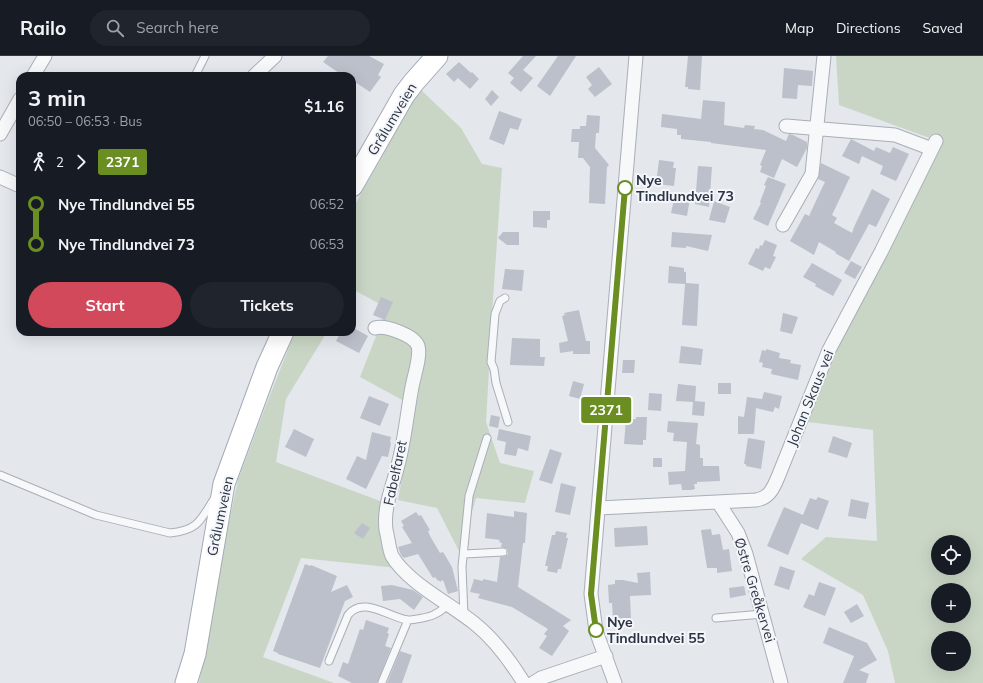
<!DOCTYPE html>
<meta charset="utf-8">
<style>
:root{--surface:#171b24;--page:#20242c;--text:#f1f3f6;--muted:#9ea1a6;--line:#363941;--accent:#d1495b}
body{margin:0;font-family:Mulish,sans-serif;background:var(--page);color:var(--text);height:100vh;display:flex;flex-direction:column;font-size:15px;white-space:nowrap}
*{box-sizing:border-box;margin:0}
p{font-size:13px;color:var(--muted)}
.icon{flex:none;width:22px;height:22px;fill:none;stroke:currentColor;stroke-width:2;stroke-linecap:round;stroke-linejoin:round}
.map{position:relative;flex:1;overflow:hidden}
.sheet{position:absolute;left:16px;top:16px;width:340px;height:264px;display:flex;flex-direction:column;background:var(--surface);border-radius:12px;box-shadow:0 4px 16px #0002}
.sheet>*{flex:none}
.badge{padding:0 8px;border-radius:3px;font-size:14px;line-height:26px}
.buttons{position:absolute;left:931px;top:479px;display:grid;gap:8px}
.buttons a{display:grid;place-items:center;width:40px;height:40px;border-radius:50%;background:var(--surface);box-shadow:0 4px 16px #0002;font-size:20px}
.map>.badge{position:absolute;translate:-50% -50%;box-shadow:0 0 0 2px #fff}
.legs{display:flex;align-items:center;gap:6px;height:44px;padding:0 12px;font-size:13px}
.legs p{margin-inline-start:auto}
.summary{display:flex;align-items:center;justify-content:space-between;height:68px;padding:0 12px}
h1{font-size:22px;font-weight:700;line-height:30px}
.cta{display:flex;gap:8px;margin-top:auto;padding:8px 12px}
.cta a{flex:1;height:46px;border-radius:24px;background:var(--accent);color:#fff;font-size:16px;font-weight:700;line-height:46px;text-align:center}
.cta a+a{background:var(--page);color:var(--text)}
ul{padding:0 12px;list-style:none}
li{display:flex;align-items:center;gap:14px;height:40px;font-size:15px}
li i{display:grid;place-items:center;width:6px;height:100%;margin:0 5px;background:currentColor}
li i::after{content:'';width:10px;height:10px;margin:-5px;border:3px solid;border-radius:50%;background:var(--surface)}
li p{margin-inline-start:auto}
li:first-child i{background:linear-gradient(#0000 50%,currentColor 0)}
li:last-child i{background:linear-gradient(currentColor 50%,#0000 0)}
header{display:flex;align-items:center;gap:24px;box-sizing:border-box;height:56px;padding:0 20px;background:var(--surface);border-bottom:1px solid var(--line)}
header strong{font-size:19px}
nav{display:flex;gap:22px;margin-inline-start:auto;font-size:14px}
.search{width:280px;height:36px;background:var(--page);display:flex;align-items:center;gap:10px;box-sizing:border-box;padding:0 14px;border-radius:22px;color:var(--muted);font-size:15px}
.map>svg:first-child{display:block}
</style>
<header>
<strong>Railo</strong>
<div class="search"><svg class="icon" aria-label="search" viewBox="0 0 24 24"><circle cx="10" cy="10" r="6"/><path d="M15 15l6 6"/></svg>Search here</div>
<nav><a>Map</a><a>Directions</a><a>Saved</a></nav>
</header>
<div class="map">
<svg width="983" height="627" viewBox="0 0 983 627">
<rect width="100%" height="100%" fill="#e4e7ec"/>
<!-- green -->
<path fill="#c9d6c5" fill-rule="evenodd" d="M836 0H983V627H895L888 595 863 539 801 503 826 481 877 485 873 374 800 365 935 84 839 49ZM938 486H964V512H938ZM938 534H964V560H938ZM938 582H964V608H938Z
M420 33 461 72 482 108 502 112 493 243 486 366 500 407 534 415 525 447 476 442 460 497 437 452 398 444 415 351 360 321 387 252 354 234 352 237V154Z
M295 276H327L286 343 276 406 380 445 383 481 397 512 301 502 263 601 334 627H199L215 530 238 424 263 357Z"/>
<!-- building -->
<path fill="#bbc0ca" d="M328 0H369L384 8 378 19 381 21 370 36 352 24V20H347L343 17 342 19 323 6Z
M523 0H536L523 14 533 22 521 36 510 27 514 22 508 17Z
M558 0H576L550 40 537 30Z
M688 0H702L700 34 688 33V31H685Z
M459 6 471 17 472 16 479 23 470 33 458 22 454 26 446 18Z
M599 11 612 28 595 41 588 33 592 29 586 21Z
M784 12 813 15 812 30 798 29 797 43 782 42Z
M492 34 499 41 491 50 485 43Z
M703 44 725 46 724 69 744 72 745 69 755 70 754 73 763 74 786 85 789 78 793 79 807 86V92L797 111 782 103 774 122 760 116 762 110 760 109 766 94 711 87V86L681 83V79H677V73L661 71 662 58 701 63Z
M499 55 522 63 518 74 510 72 504 89 489 83Z
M587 59 600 60 599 77H596L595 92 609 109 607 111 605 148 589 147 590 111 583 102H578L579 86H571L572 73H580V70H586Z
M851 83 874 95 876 91 890 97 893 91 909 98 896 125 880 118 883 110 862 100 859 108 842 100Z
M659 104 674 106 673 112H676L674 130 656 128Z
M821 107 850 121 832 159 837 162 834 167 852 177 854 171 872 133 890 143 876 171 869 168 849 205 835 197 836 196 819 186 814 199 790 185 805 158 809 160 821 134 825 126 818 123Z
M698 110 712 111 709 151 695 148Z
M768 121 786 128 768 170 753 163 761 147 760 146 766 130 764 129Z
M675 139 690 142 687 160 671 157Z
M714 145 730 151 725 167 709 164Z
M533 155H550V164H547V172L533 171Z
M503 176H519V189H507L498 182Z
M672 176 712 179 708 195 686 190V192L671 191Z
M765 184 777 189 773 200 776 201 770 213 765 211 763 215 748 208 756 192 759 193 760 189 762 190Z
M851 205 862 211 855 223 844 217Z
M812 207 842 224 833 240 815 230 816 228 803 221Z
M669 210 684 212V216H686V227L699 228 697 270 682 269 685 228 668 227Z
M505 213 524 214 522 235 502 233Z
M381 241 393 246 385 264 373 259Z
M579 254 586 285H590V298H573V295L560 297 559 287 568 285 562 260 565 259 564 257Z
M783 257 798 261 792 278 780 275Z
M352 271 368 280 359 297 336 285 341 276H352Z
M512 282 540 283V301H545L544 310 510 309Z
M681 290 703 293 701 309 679 307Z
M766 293 780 297 779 302 791 304 790 307 801 309 798 324 771 318 772 313 762 311 763 307 759 306 762 294 766 295Z
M623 304H635L634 317H622Z
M573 325 584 328 580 343 569 340Z
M718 327H731V338H718Z
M678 328 696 330 695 345 705 346 704 360 692 359 693 346 676 345Z
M764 336 782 340 779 353 775 351 773 356 756 352 754 378H738V360L744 361 747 341 762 343Z
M649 337 662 338 661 355 648 354Z
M369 340 389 348 380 370 360 362Z
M491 359 500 361 498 372 489 370Z
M636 361H647L646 384H643V389L624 388 626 363H636Z
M668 365 698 367 696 388 700 389V402H703V410H719L720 425 697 426V428H694L695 433 691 434H682L681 428 669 429 668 416 685 415 687 386 673 385 674 377 667 376Z
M294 373 314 383 306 401 285 391Z
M499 373 531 380 528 395 518 392 516 400 504 398 506 386 497 384Z
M372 376 391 381 390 386 391 387 388 401 382 400 366 433 346 423 357 400 366 404Z
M833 380 852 387 847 402 828 396Z
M748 382 765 385 761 413 746 410V408H744Z
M550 393 562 397 552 428 539 424Z
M653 402H662V411H653Z
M561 427 576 431 570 459 555 456Z
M818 441 829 445 818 474 801 467 788 499 767 490 784 451 803 459 810 442 816 444Z
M851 443 869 447 866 463 848 460Z
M514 455 527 457 525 487H523L518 531 571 564 563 570 569 575 552 600 539 592 547 580 544 578 548 573 512 551 478 542 480 538 470 536 474 523 483 525V523L497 526 500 501 505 500 508 498 507 493 501 491 502 487 499 486 500 484 485 482 487 457 514 461Z
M416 456 419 460 421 459 430 474 428 475 430 480 440 497 443 496 452 511 458 535 448 538 443 524 440 526 439 524 438 525 435 521 433 522 418 498 404 502 401 499 398 491 412 487 402 471 404 470 401 465Z
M362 467 370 472 363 483 354 477Z
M647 470 648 489 615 491 614 472Z
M711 473 712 479 720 478 723 494 729 493 732 515 717 517V512H707L701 474Z
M556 475 567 477 566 482H568L561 513H558L557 517 547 515 548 510H545L552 479H555Z
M305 508 310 510 311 509 337 520 331 536 347 529 353 541 345 545 320 612 278 598V597L273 595Z
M780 510 795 515 789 534 774 529Z
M650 516 651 539 630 540 631 562 613 563 612 547H609L608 529 615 528V524H623L638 527 637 517Z
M819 526 836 532 825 560 803 551 809 538 814 540Z
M392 529 413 534 423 541 414 554 400 543 383 545 381 530Z
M744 530 746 539 730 542 729 532Z
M857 548 864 560 851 567 844 556Z
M366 564 389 572 387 577 389 578 385 590 391 592 377 627H352L338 620 343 606 348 608 360 573 363 574Z
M829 571 867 587 877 604 859 614 869 618 866 627H843L854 600 823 587Z
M400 595 412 599 402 627H387Z"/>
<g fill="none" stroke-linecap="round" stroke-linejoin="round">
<defs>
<path id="lane" d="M195 20 205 0
M505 242 500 245 495 258 491 306 494 313 496 327 508 366
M0 419 96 459 170 477C198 474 200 465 214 443
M464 498 503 496
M464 560 462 511 469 440 487 382
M716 562 763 558
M329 605 348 559C363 539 390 562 408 564 413 564 431 561 435 558 440 556 444 552 448 549
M382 626 408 564"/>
<path id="street" d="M33 20 45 0
M254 20 275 0
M786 70 895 79 932 93
M0 78 20 43
M0 121 20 130
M783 169 812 118 824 0
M375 272C385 269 414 279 418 290 421 300 414 320 412 331 407 357 405 383 398 409 393 430 383 451 386 474 388 481 389 493 392 500 408 527 449 547 474 567 493 582 511 606 524 627
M718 446 738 477 746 498 781 627
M599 452 756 444C769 442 773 433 778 421L829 294 881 196 936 85
M533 627 541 622 606 600
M615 627 596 575 591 538 636 0"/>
<path id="primary" d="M352 130 404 39 414 26 437 0
M186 627 195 598 224 428 267 311 283 276"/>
</defs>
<!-- lane casing -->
<use href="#lane" stroke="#a9aeb7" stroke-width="9"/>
<!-- street casing -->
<use href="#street" stroke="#a9aeb7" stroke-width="15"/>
<!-- primary casing -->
<use href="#primary" stroke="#a3abb8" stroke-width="23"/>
<!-- lane -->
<use href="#lane" stroke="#f7f8fa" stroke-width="7"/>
<!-- street -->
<use href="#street" stroke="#f7f8fa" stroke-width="13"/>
<!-- primary -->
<use href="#primary" stroke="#fff" stroke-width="21"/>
</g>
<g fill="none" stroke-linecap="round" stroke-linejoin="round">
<defs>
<path id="line-1" d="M596 574 591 538 625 132"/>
</defs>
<!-- line-1 casing -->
<use href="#line-1" stroke="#fff" stroke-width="9"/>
<!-- line-1 -->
<use href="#line-1" stroke="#6b8e23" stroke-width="6"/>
</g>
<!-- markers -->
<g fill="#fff" stroke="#6b8e23" stroke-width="2">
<circle cx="625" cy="132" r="7"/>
<circle cx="596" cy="574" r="7"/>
</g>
<g text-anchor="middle" stroke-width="4" stroke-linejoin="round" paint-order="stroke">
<!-- street labels -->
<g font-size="14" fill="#2b3445" stroke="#f4f6f9">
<text transform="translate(392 63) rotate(-59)" y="5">Grålumveien</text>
<text transform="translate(810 342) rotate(-68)" y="5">Johan Skaus vei</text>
<text transform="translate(395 417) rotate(-78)" y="5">Fabelfaret</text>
<text transform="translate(220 460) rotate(-78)" y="5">Grålumveien</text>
<text transform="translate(755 534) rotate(73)" y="5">Østre Greåkervei</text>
</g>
<!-- stop labels -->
<g font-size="14" font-weight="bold" fill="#2b3445" stroke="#f4f6f9" text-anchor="start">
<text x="636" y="129">Nye<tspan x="636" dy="16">Tindlundvei 73</tspan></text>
<text x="607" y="571">Nye<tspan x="607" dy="16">Tindlundvei 55</tspan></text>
</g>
</g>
</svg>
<div class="buttons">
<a><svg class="icon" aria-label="locate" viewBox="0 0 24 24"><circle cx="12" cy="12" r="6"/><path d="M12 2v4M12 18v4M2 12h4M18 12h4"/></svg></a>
<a>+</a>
<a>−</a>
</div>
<b class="badge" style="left:606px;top:354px;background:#6b8e23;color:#fff">2371</b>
<section class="sheet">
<div class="summary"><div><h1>3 min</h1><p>06:50 – 06:53 · Bus</p></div><b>$1.16</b></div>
<div class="legs"><svg class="icon" aria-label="walk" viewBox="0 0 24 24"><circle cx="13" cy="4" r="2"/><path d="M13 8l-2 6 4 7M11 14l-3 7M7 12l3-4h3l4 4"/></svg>2<svg class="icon" aria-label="forward" viewBox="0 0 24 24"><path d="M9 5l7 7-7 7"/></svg><b class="badge" style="background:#6b8e23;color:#fff">2371</b></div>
<ul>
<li><i style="color:#6b8e23"></i><b>Nye Tindlundvei 55</b><p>06:52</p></li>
<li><i style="color:#6b8e23"></i><b>Nye Tindlundvei 73</b><p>06:53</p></li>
</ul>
<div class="cta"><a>Start</a><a>Tickets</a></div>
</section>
</div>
